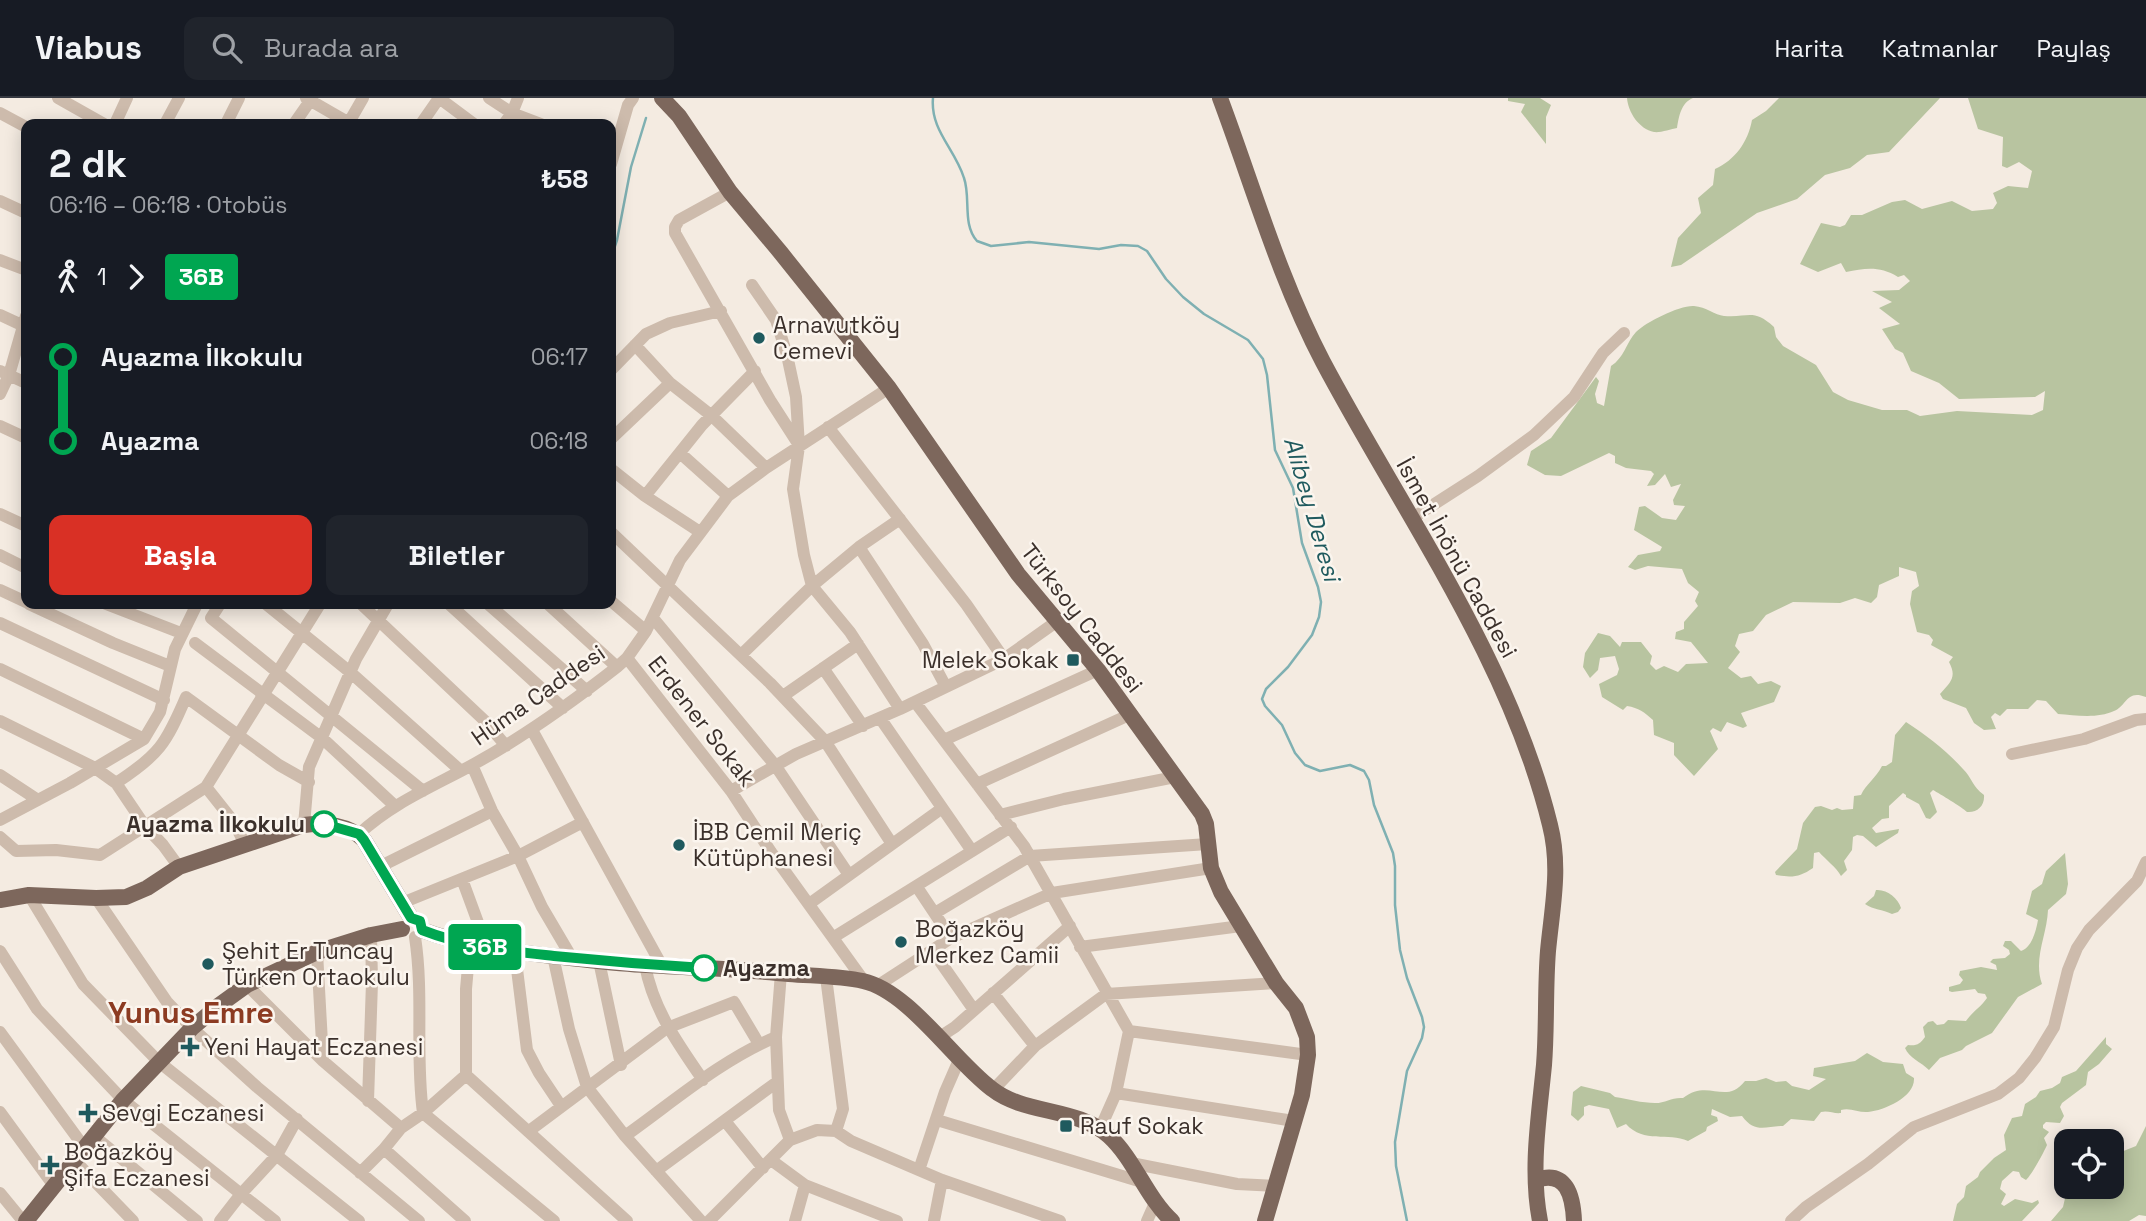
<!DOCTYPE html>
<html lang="tr">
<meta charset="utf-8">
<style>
:root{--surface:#171b24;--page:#20242c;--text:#f1f3f6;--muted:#9ea1a6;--line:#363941;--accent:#d93025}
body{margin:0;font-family:"Space Grotesk",sans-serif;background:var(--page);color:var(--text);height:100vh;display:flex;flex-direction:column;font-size:26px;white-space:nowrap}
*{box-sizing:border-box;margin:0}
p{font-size:23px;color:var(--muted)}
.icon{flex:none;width:38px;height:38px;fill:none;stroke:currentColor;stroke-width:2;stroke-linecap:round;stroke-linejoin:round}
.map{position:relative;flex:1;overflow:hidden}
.side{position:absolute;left:21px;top:21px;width:595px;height:490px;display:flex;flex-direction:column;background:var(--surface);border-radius:14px;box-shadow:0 4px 18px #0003}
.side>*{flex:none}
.badge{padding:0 14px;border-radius:5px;font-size:24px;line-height:46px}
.controls{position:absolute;left:2054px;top:1031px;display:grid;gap:14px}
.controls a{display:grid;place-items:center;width:70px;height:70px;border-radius:14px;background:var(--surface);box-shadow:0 4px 18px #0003;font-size:35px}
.map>.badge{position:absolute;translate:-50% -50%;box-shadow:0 0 0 4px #fff}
.legs{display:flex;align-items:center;gap:10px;height:77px;padding:0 28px;font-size:23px}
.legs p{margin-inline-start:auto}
.overview{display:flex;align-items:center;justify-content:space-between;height:119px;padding:0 28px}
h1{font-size:38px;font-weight:700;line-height:52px}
.primary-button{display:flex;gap:14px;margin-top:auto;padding:14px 28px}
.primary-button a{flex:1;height:80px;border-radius:14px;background:var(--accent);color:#fff;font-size:28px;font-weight:700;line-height:80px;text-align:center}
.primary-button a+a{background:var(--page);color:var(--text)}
ul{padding:0 28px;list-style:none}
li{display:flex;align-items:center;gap:24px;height:84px;font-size:26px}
li i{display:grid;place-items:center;width:10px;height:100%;margin:0 9px;background:currentColor}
li i::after{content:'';width:18px;height:18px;margin:-9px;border:5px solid;border-radius:50%;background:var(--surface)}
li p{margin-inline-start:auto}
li:first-child i{background:linear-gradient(#0000 50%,currentColor 0)}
li:last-child i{background:linear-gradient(currentColor 50%,#0000 0)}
header{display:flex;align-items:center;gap:42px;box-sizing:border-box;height:98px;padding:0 35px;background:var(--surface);border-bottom:2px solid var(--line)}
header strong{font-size:33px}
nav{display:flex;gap:38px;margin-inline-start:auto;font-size:24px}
.search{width:490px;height:63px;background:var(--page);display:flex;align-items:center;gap:18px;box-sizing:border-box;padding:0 24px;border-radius:14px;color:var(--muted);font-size:26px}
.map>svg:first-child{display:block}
</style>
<header>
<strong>Viabus</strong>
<div class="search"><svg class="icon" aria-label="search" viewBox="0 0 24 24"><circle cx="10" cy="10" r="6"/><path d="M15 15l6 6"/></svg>Burada ara</div>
<nav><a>Harita</a><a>Katmanlar</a><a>Paylaş</a></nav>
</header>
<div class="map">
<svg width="2146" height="1123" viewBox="0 0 2146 1123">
<rect width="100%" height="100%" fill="#f4ebe1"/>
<!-- green -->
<path fill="#b8c4a0" d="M1508 0H1540L1551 7 1546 19V46L1521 14 1525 6 1508 3Z
M1627 0H1693C1681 5 1679 18 1677 30 1671 31 1660 35 1654 34 1639 31 1628 14 1627 0Z
M1779 0H1940L1889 54 1867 57 1850 70 1825 77 1797 101 1757 115 1681 167 1671 169 1678 140 1701 115 1698 100 1713 87 1715 71C1735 62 1748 44 1752 22L1766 13Z
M1968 0H2146V599C2126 591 2127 608 2114 613 2097 621 2075 617 2058 616L2046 603 2037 602 2028 611H2007L2000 618 1995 615 1991 619 1996 631 1984 632 1974 625 1966 610 1943 601 1940 596C1951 584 1957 579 1949 564L1953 559 1931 547 1933 542 1929 537 1917 534 1910 506 1912 493 1919 488 1916 474 1899 469V478L1879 487 1877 499 1871 505 1855 500 1840 505 1793 504 1766 517 1753 533 1739 536 1735 548 1740 554 1728 570 1741 580 1751 578 1758 586 1771 583 1781 588 1774 604 1741 615 1747 628 1743 630 1727 624 1721 634 1713 630 1710 633 1718 651 1694 678 1674 657V645L1654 637 1653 622C1644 614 1639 610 1627 608L1623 612 1602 599 1599 586 1617 577 1619 571 1615 558 1600 560 1598 572 1590 580 1583 569 1585 555 1598 535 1610 538 1620 549 1622 544H1641L1652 558 1650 566 1656 572 1664 568 1678 574 1686 566 1708 565 1691 544 1675 541 1676 534 1684 531V524L1698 508 1695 503 1699 494 1688 485 1682 471 1648 468 1635 472 1628 469 1638 457 1660 453 1662 449 1634 432 1639 409 1645 408 1662 420 1676 422 1685 408 1674 407 1673 402 1681 386 1671 389 1665 376 1655 387 1647 388 1654 376 1651 373 1626 370 1615 365V358L1609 355 1561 378 1545 377 1527 367 1531 353 1551 340 1596 279 1599 283 1595 296 1597 305 1604 308 1611 268C1624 260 1626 245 1636 234 1646 224 1680 207 1694 208 1706 209 1715 217 1724 218 1749 220 1753 210 1774 229L1776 239 1783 248 1816 267 1833 294 1848 302 1882 312H1907L1920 318 1957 313 2032 317 2043 312 2045 293 2035 299 1959 301 1939 285 1911 273 1903 255 1895 251 1882 231 1900 226 1879 210 1892 204 1872 193 1899 192 1910 183 1904 177 1898 179C1880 168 1866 170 1846 174L1841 165 1818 174 1800 166 1821 125 1840 129 1845 127 1851 117H1862L1892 104 1905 102 1922 111 1952 103 1972 113 1993 111 1997 105 1993 95 2008 88 2028 90 2032 73 2019 64 2007 70 2002 68 2003 39 1978 31Z
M1906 624C1927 638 1946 652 1963 671 1972 680 1972 688 1984 697 1985 708 1977 715 1967 714 1962 709 1940 696 1933 692L1930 695 1937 714 1930 721 1926 720 1919 706 1906 699V697L1903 695 1889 708V720L1882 721 1872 730 1876 735 1899 731 1898 735 1876 749 1863 738 1857 737 1853 739 1852 752 1844 763 1847 772 1841 778C1836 769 1826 762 1819 754L1814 755 1813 770C1800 779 1792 780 1776 777L1775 774 1797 751 1803 725 1815 709 1821 708 1832 712 1837 710 1842 712 1853 711 1854 698 1861 697C1866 686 1876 680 1882 668H1886L1892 664 1895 637Z
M2065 755 2068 786 2066 796 2048 812C2047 837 2033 861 2042 886L2018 899 1992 935 1966 948 1962 952 1940 960 1929 972C1921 964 1909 960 1905 950L1908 947C1917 948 1920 946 1925 939L1923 929 1928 924 1933 923 1937 927 1944 926 1948 922 1966 923C1972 914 1981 909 1987 900L1985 896 1978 895 1975 891 1952 894 1949 893V889L1960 886 1963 882 1959 877 1960 873 1981 869 1997 872 1996 867 1990 864 1993 861 2005 860 2010 856 2009 852 2003 848 2005 843H2011L2021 853C2032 849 2036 833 2038 822L2026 816 2032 793 2042 786 2046 773Z
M1876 792C1887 791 1898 800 1901 810L1898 814 1892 816C1882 811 1874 812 1865 806L1874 798Z
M2106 939V946L2112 951 2099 966 2088 974 2086 987 2062 1005 2060 1009 2064 1018 2060 1025 2046 1024 2043 1027V1030L2049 1034 2044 1040 2047 1047C2044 1054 2031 1078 2026 1082L2021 1079 2019 1074 2013 1073 2002 1083 2000 1091 2006 1096 2001 1106 2004 1108 2015 1101 2032 1105 2038 1102 2039 1105 2022 1123H1953L1957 1106 1964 1099 1966 1088 1978 1079 1980 1074 1994 1060 2006 1052 2004 1037 2012 1020 2022 1018 2025 1006 2036 999 2040 993 2052 990 2060 985 2062 979 2076 973Z
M1867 955 1883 964 1903 966 1906 975 1914 980C1915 999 1885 1012 1868 1014 1859 1015 1850 1009 1841 1012V1015C1834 1016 1828 1012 1821 1014L1814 1023 1791 1021 1783 1028C1766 1028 1755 1036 1742 1018L1730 1019 1712 1011 1711 1017 1717 1019 1718 1023 1707 1029 1706 1033 1688 1043C1668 1034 1644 1046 1626 1026L1617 1030 1609 1011 1589 1007 1584 1009V1017L1578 1023 1571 1017 1573 994 1581 988 1610 995 1615 999C1628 1001 1642 1005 1655 1005 1666 1005 1672 999 1683 1000 1709 980 1725 1008 1745 983H1756L1766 980 1776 984 1786 983 1792 988 1809 992 1826 981 1813 978 1814 970 1855 963Z
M2146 1028V1118L2139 1117 2129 1123H2051L2063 1109 2066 1096 2076 1089 2112 1088V1069L2121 1054 2136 1048Z"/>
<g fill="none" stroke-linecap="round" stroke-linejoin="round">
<!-- stream -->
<path stroke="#7fb0b2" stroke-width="2.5" d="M933 0C930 32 955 51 964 80 971 100 962 126 977 143L991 148 1029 144 1099 151 1121 147 1138 148 1147 153 1166 181 1183 199 1204 216 1248 242 1263 261 1267 277 1275 352 1293 390 1302 445 1318 489 1321 504 1319 519 1312 537 1288 569 1266 591 1262 601 1265 608 1282 627 1295 655 1305 667 1320 673 1350 667 1364 673 1369 682 1374 707 1393 755 1395 768V807L1400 852 1407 880 1422 919 1424 929 1422 940 1407 973 1395 1044 1396 1068 1407 1123
M611 160 617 142 631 69 646 20"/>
<!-- minor -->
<path stroke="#cdbbac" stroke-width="12" d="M58 0 104 26
M306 0 351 26
M489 0 512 15 541 26
M0 15 26 29
M115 26 127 0
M165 26 179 0
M226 26 239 0
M294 26 312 0
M348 26 363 0
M421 26 439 0 474 26
M504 26 512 15 518 0
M611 66 628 7 633 0
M730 94 679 122 675 129V135L770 302 797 344
M0 103 26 115
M0 162 26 172
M752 187 776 222 787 257 796 299 799 348 793 391 804 457 812 488 850 534 900 611
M0 217 26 229
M635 247 670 285 712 318 766 370
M611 272 646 236 670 225 721 213
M0 273 26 285
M0 296 9 277 26 218
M0 328 26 340
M828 329 966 506 1004 561
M611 341 670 285
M680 355 728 398
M611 371 645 398 700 434
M645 398 702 327 755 273
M0 416 26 428
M1411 421 1478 378 1534 337 1574 299 1603 255 1624 235
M611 434 770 585 825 643 892 746
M859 449 900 421
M0 457 26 470
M0 492 26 504
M611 503 646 533
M29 506 113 545 170 568
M106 506 181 535
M220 506 211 520 423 693
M266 506 350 574 461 673
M361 506 485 623 506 648
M449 506 563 610
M488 506 587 593
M548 506 617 569
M653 520 775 667 849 777
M0 525 164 602
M195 545 322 640 395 708
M741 557 812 488 859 449 923 546 946 589
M627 560 731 693 771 754 864 883
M823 570 863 628
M0 571 144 641
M783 598 858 546
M915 604 1024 748 1129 933 1116 995 1100 1031
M880 620 972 753
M0 623 95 670 116 685 145 728 163 747 179 769
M532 632 662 868
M944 642 1098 572
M2012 656 2084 641 2136 622 2146 621
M472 667 492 713 518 758 542 809 572 860
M0 677 38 702
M116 685C159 657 166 646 186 599L279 667 309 684
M977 686 1129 617
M206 689 233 723 246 748
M731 693 796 656 900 611 1004 561 1056 524
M1000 717 1064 701 1175 679
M0 722 70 685 144 641 160 614 175 551 197 506
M304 727 309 669 356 561 388 506
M359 736C392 705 434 688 474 666 525 638 571 605 617 569L627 560 646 533 680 462 728 398 766 370 889 290
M0 739 16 753 56 752 100 757 206 689 320 506
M381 768 492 713
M462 781 487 849
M917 789 951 840
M29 797 83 886 159 964 359 1123
M96 800 167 904 192 930 257 989 419 1123
M402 805 518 758 583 724
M809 806 941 711
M935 815 1030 758 1208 746
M415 839C424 898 415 956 423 1015L554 1123
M834 839 1011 729
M470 846 466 891V977L627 1123
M1080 849 1241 828
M932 852 974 912
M0 853 37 911 123 1002 275 1123
M317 854 323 963
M515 855 527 952 539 975 561 1008
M553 858 569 931 587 989 625 1038 701 1123
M599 863 621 967
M645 867C653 911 678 946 703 982
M781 875 776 939 779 1012 790 1042
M247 887 323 963 401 1030
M877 888 951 840 1052 795 1211 770
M993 895 1035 948
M1129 933 1308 957
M0 934 84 1049
M938 940 955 929 1070 828
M993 992 1035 948 1106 896 1276 885
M1116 995 1294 1023
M368 1003 372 884 371 837
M0 1014 54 1088
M937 1022 1142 1084
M725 1023 763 1070
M529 1033 667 930 734 904 759 946
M836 1033 851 1043 942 1082 1060 1123
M93 1037 197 1123
M625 1038C673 1004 721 962 776 939
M384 1051 465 1123
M771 1062 805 1087 897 1123
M75 1063 133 1123
M1131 1065 1237 1086 1275 1088
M919 1072 945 994 959 962
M656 1073 777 984
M360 1075 384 1051 401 1030 423 1015 466 977
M0 1095 23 1123
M220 1123 241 1096 277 1057 297 1021
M709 1123 790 1042 817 1032 836 1033 843 1011 826 879
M795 1123 805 1087
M934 1123 942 1082
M1147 1123 1155 1105
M1791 1123 1806 1109 1868 1066 1914 1029 1998 996 2019 980 2035 960 2054 929 2068 872 2077 850 2089 832 2137 783 2146 764"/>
<!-- major -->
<path stroke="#7d675c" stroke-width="16" d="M662 0 679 18 730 94 781 155 889 290 1018 476 1098 572 1202 716 1206 726 1211 770 1221 794 1276 885 1296 910 1307 939 1308 957 1302 997 1265 1123
M1220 0C1253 88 1279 180 1323 264 1402 413 1510 562 1550 727 1561 770 1552 810 1548 853 1545 891 1547 929 1544 967 1539 1019 1530 1072 1540 1123
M0 802 29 797 96 800 126 799 147 790 179 769 304 727C323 724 350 727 364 742L411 820
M422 832C464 848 508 853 552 858 583 861 615 866 647 867 694 870 742 871 789 876 814 878 840 878 863 883 909 893 954 963 992 991 1025 1017 1077 1009 1109 1038 1135 1062 1146 1099 1172 1123
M1536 1082C1567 1071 1573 1099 1574 1123
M26 1123 123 1002 192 930 218 908 247 887 317 854 371 837 402 831"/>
</g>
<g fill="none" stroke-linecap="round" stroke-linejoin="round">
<defs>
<path id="line-1" d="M324 726 359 736 364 742 411 820 420 823 422 832C465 849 509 853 554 858 604 863 654 867 704 870"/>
</defs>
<!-- line-1 casing -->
<use href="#line-1" stroke="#fff" stroke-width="16"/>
<!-- line-1 -->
<use href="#line-1" stroke="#00a651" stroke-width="10"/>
</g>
<!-- markers -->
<g fill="#1f5a5e" stroke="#fbf5ee" stroke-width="2.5">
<circle cx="759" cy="240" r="7"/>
<rect x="1066" y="555" width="14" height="14" rx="3.5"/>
<circle cx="679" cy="747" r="7"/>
<circle cx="901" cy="844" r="7"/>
<circle cx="208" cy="866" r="7"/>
<path d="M186.5 938.5h7v7h7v7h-7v7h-7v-7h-7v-7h7z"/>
<path d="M84.5 1004.5h7v7h7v7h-7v7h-7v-7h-7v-7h7z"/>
<rect x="1059" y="1021" width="14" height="14" rx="3.5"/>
<path d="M46.5 1056.5h7v7h7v7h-7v7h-7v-7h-7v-7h7z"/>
</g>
<g fill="#fff" stroke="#00a651" stroke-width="3.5">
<circle cx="324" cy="726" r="12"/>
<circle cx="704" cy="870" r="12"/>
</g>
<g text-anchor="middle" stroke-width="5" stroke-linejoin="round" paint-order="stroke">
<!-- poi labels -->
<g font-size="23" fill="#3b302b" stroke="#fbf5ee" text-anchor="start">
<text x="773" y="235">Arnavutköy<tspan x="773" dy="26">Cemevi</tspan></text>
<text x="1059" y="570" text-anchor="end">Melek Sokak</text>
<text x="693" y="742">İBB Cemil Meriç<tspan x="693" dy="26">Kütüphanesi</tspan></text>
<text x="915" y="839">Boğazköy<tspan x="915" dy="26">Merkez Camii</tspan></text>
<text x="222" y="861">Şehit Er Tuncay<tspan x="222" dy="26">Türken Ortaokulu</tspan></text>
<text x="204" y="957">Yeni Hayat Eczanesi</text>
<text x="102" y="1023">Sevgi Eczanesi</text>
<text x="1080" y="1036">Rauf Sokak</text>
<text x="64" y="1062">Boğazköy<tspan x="64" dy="26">Şifa Eczanesi</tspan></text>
</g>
<!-- street labels -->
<g font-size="23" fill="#3b302b" stroke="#fbf5ee">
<text transform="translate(1457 460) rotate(61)" y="8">İsmet İnönü Caddesi</text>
<text transform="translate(1082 520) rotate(52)" y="8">Türksoy Caddesi</text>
<text transform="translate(538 597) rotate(-35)" y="8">Hüma Caddesi</text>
<text transform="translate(702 623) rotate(52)" y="8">Erdener Sokak</text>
</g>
<!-- stop labels -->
<g font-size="23" font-weight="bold" fill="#3b302b" stroke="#fbf5ee" text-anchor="end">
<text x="305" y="734">Ayazma İlkokulu</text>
<text x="723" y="878" text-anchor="start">Ayazma</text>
</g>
<!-- water labels -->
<g font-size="24" font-style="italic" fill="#1f5a5e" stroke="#fbf5ee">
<text transform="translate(1312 411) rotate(74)" y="8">Alibey Deresi</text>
</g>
<!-- district labels -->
<g font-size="30" font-weight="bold" fill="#8c3b22" stroke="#fbf5ee">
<text x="191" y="925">Yunus Emre</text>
</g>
</g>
</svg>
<div class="controls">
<a><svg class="icon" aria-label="locate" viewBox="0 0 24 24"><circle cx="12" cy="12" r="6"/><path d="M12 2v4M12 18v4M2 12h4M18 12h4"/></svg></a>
</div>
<b class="badge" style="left:485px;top:849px;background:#00a651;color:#fff">36B</b>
<section class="side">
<div class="overview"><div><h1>2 dk</h1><p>06:16 – 06:18 · Otobüs</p></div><b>₺58</b></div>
<div class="legs"><svg class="icon" aria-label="walk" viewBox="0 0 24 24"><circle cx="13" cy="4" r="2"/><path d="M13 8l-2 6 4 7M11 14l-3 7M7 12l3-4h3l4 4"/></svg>1<svg class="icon" aria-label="forward" viewBox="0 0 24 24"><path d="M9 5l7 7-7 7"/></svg><b class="badge" style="background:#00a651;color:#fff">36B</b></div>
<ul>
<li><i style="color:#00a651"></i><b>Ayazma İlkokulu</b><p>06:17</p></li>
<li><i style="color:#00a651"></i><b>Ayazma</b><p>06:18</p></li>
</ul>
<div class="primary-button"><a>Başla</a><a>Biletler</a></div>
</section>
</div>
